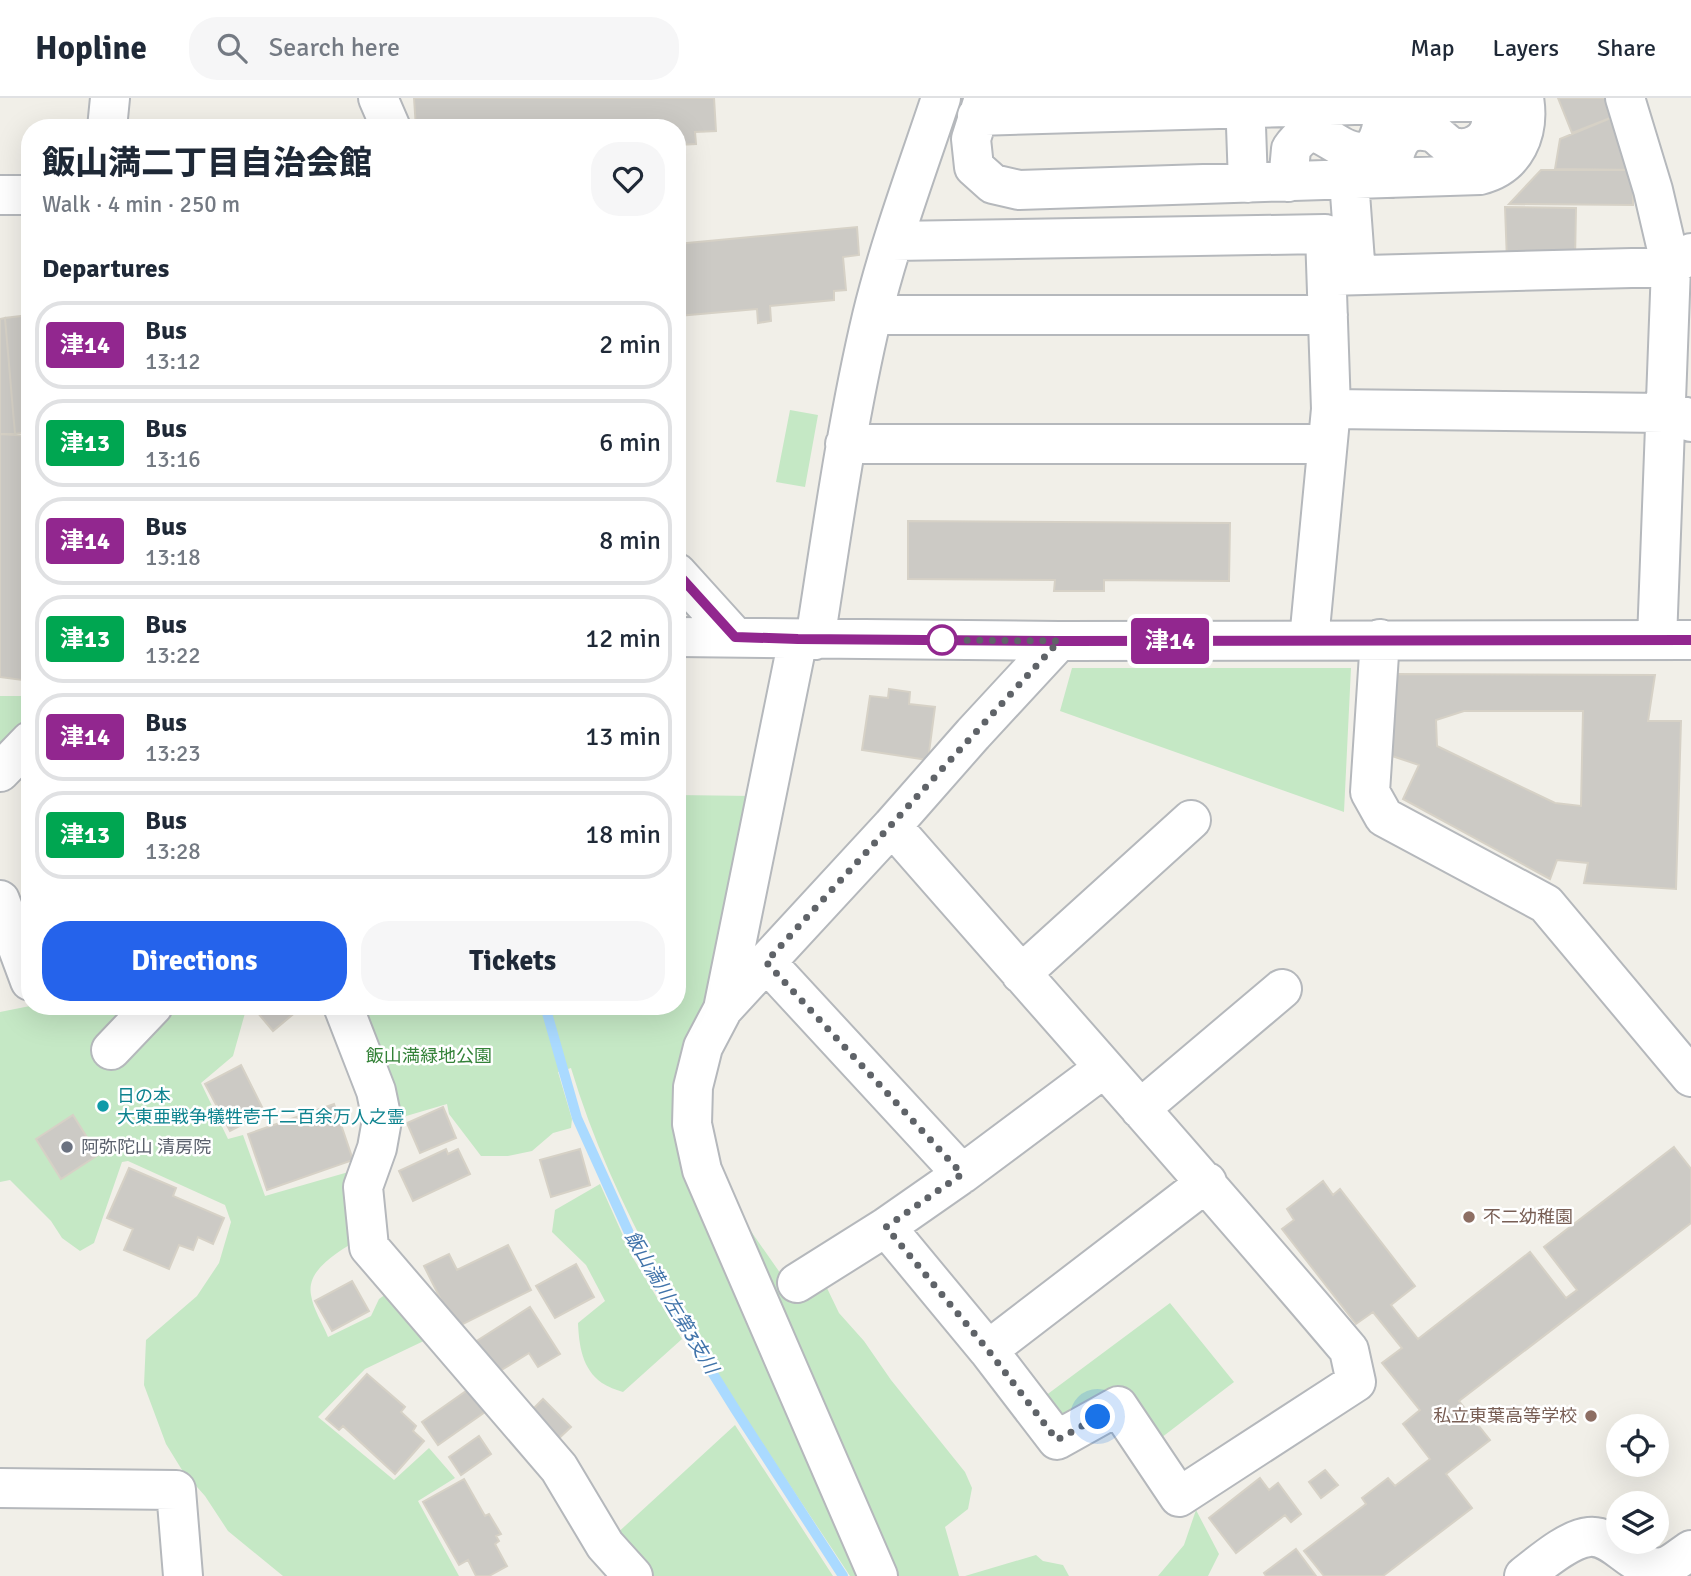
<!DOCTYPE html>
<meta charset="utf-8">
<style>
:root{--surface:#fff;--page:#f6f6f7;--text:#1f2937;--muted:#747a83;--line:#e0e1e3;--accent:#2563eb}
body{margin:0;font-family:Signika,"Noto Sans JP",sans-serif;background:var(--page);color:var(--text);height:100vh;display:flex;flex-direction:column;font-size:26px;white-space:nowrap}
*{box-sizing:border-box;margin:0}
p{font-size:23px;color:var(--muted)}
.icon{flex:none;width:38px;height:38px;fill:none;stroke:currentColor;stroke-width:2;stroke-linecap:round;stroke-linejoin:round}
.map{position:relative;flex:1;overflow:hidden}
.side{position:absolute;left:21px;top:21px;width:665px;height:896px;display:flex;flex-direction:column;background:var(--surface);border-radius:28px;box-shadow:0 7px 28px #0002}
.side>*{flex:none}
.badge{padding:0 14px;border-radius:5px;font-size:24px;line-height:46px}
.fabs{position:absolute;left:1606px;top:1316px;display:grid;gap:14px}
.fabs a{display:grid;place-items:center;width:63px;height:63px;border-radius:50%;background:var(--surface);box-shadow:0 7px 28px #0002;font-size:35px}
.you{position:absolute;width:35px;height:35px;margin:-18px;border:5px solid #fff;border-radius:50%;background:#1a73e8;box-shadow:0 0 0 10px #1a73e833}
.map>.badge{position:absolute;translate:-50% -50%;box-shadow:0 0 0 4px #fff}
h2{padding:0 21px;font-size:26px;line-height:63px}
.round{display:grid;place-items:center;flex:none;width:74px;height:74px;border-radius:28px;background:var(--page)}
.overview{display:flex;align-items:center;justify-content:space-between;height:119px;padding:0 21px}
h1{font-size:33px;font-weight:800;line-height:52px}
.cta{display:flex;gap:14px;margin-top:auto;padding:14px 21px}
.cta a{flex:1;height:80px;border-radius:28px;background:var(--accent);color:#fff;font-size:28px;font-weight:800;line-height:80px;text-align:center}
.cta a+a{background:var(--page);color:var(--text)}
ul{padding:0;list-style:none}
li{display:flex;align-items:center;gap:21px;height:88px;margin:0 14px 10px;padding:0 7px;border:4px solid var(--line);border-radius:28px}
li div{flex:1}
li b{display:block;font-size:26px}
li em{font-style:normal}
li .badge{min-width:77px;font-weight:700;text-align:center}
header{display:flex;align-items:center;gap:42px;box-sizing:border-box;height:98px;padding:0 35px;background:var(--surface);border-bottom:2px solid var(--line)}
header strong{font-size:33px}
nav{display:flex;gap:38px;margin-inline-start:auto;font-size:24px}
.search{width:490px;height:63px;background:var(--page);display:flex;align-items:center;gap:18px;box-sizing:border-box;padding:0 24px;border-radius:28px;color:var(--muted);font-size:26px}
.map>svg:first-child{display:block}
</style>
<header>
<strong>Hopline</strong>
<div class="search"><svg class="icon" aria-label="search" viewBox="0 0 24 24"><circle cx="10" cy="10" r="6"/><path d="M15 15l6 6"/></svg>Search here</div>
<nav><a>Map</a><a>Layers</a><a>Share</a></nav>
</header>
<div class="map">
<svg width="1691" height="1478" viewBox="0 0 1691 1478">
<rect width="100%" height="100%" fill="#f1efe8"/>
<!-- green -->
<path fill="#c5e8c5" d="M790 312 818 317 805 389 776 384Z
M1072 570H1351L1344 714 1060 613Z
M0 598H30V622L0 657Z
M677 697 753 698 712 914 681 987 865 1478H850C747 1321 625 1151 571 970L558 974 572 1021 571 1030 553 1035 532 1053 508 1058H481L449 1016 447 1006 396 1021 355 908H677Z
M30 908H247L233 958 201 985 228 1041 243 1037 265 1098 352 1073 358 1141C340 1154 306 1170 311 1197 313 1211 323 1226 328 1239L371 1218 379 1201 389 1194 430 1240 365 1271 318 1319 394 1382 429 1350 455 1380 418 1403 459 1478H283L228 1433 205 1398 182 1372 166 1346 144 1287 146 1242 197 1198 219 1165 231 1124 225 1107 128 1063 122 1064 94 1145 80 1153 62 1140 51 1123 10 1082 0 1084V914Z
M600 1086 633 1160 682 1241 623 1294C616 1292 608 1289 602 1285 582 1271 579 1247 578 1225L605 1203 586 1167 552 1134 555 1112Z
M748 1129 799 1202 826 1188 839 1215 864 1243 891 1282 965 1374 972 1390 968 1411 945 1429 959 1478H891Z
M1170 1205 1234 1284 1157 1343 1125 1295 1058 1327 1037 1304Z
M735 1327 833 1478H648L613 1439Z
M1196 1412 1219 1456 1208 1478H1158L1184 1447Z
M1036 1457 1043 1463 1063 1467 1069 1478H965Z"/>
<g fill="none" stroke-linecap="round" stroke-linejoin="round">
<!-- stream -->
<path stroke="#aadaff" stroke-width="10" d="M545 908 577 1020 639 1157 735 1311 843 1478"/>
</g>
<!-- building -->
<path fill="#cccac5" stroke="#d6d1c6" stroke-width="2" fill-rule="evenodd" d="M414 0H714L716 33 695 34 696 46 677 47V30H416Z
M1558 0H1612L1618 17 1572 35Z
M1618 17 1640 72 1555 71 1560 41Z
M1541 72H1633V107L1509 106Z
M1505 109 1576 110 1575 162 1507 163Z
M857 129 859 157 843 159 846 192 834 193V202L770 208 771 223 758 225 757 211 678 218 679 228H677V146Z
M30 217V334L15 336 5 220Z
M5 220 15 336H0V221Z
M0 336 30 338V573L24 572 22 582 0 579Z
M908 423 1230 425 1229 483 1104 482V493H1054L1055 482 908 481Z
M1395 576 1655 577 1648 623H1681L1676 791 1584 785 1588 765 1557 762 1550 781 1403 701 1419 667 1392 658ZM1464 613H1583L1581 708 1555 705 1437 648 1436 622Z
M889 591 910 594 909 606 935 609 928 662 862 652 870 598 888 600Z
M252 908H303L273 933Z
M241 967 265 1015 230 1033 205 986Z
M334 1006 353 1062 267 1092 248 1036Z
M443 1009 456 1040 420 1055 407 1025Z
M73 1017 98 1057 61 1081 36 1041Z
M1674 1049 1691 1071V1125L1459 1303 1490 1342 1446 1376 1472 1410 1383 1478H1324L1304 1453 1366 1406 1362 1400 1388 1380 1395 1388 1430 1361 1403 1326 1420 1312 1382 1265 1402 1250 1373 1214 1356 1226 1282 1131 1294 1122 1287 1111 1323 1083 1333 1097 1340 1091 1415 1188 1391 1207 1418 1241 1530 1154 1566 1200 1577 1192 1544 1149Z
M446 1051 448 1056 458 1051 470 1076 413 1103 399 1073Z
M580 1051 590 1087 551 1099 540 1062Z
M129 1070 176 1090 173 1098 224 1120 213 1146 198 1139 193 1152 179 1147 169 1171 124 1152 133 1131 107 1120Z
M508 1147 531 1192 455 1230 424 1168 449 1156 457 1172Z
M576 1166 594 1199 555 1220 536 1188Z
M352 1183 369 1213 332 1233 315 1203Z
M530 1209 560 1256 538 1269 529 1255 495 1276 475 1244Z
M367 1276 405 1309 401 1314 416 1328 413 1333 424 1343 395 1376 343 1328 339 1332 326 1321Z
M469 1291 485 1314 438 1347 422 1324Z
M543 1301 571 1329 556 1343 529 1315Z
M479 1338 491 1356 461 1377 449 1359Z
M1325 1372 1338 1387 1321 1400 1309 1384Z
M1260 1380 1269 1392 1278 1385 1301 1416 1291 1424 1285 1417 1236 1455 1209 1420Z
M464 1381 485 1418 489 1416 501 1436 496 1438 499 1443 495 1446 507 1468 489 1478H476L468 1462 459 1467 423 1404Z
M1296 1451 1316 1478H1266L1264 1475Z"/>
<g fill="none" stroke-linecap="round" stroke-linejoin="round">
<defs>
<path id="minor" d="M378 0 391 30
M984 0 971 41 974 69 993 86 1019 92 1480 77C1516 68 1530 35 1524 0
M1245 0 1248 85
M1625 0 1653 92 1671 169 1657 542
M977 18 1524 2
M107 30 110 0
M1393 80C1392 56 1398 26 1430 34 1439 36 1444 46 1453 49 1470 54 1489 43 1491 25 1491 18 1490 10 1490 3
M1349 82 1356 177
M1288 84 1291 51C1312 20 1326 43 1347 51 1380 64 1384 27 1383 6
M0 97H30
M893 143 1325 136 1331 311 1309 542
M1327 178 1671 169 1691 155
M873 217H1328
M1331 311 1664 315 1686 319 1691 324
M845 346H1327
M677 475 735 539
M677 539 1059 543 1691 542
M1380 541 1370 694 1384 719 1546 806 1691 979
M815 542C832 433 847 324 872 218 890 144 917 72 941 0
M0 674 30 643
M0 802 30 883
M766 864 962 1076
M1021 876 1191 722
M343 908 376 993 382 1022 377 1050 363 1089 369 1149 559 1370 605 1447 633 1478
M723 911 798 541
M111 952 153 908
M1140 1011 1282 891
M886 1129 988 1252 1057 1342 1118 1308 1179 1399 1356 1284 1349 1252C1199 1075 1045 903 892 728
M797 1185 886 1129 962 1076 1104 970
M988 1252 1207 1084
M0 1390 176 1392 183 1478
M878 1478 702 1072 692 1026 693 989 703 949 723 911 892 728 973 636 1059 543
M1524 1478C1541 1465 1568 1441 1589 1439 1616 1436 1633 1475 1663 1469 1672 1467 1683 1457 1691 1452"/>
</defs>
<!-- minor casing -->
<use href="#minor" stroke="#b5b8bc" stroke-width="42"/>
<!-- minor -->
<use href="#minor" stroke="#fff" stroke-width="38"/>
</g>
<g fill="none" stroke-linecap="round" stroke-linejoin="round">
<defs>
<path id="line" d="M677 475 735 539 798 541 1059 543 1691 542"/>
</defs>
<!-- line casing -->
<use href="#line" stroke="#fff" stroke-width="16"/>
<!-- line -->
<use href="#line" stroke="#92278f" stroke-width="10"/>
<!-- walk -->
<path stroke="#5f6368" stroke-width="7" stroke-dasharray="0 12.6" d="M942 542 1059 543 766 864 962 1076 886 1129 988 1252 1057 1342 1098 1319"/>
</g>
<!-- markers -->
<circle fill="#fff" stroke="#92278f" stroke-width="3.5" cx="942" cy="542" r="14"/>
<circle fill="#0f9aa8" stroke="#fff" stroke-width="2.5" cx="103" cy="1008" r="7"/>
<circle fill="#6b7280" stroke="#fff" stroke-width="2.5" cx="67" cy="1049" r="7"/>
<g fill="#8d6e63" stroke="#fff" stroke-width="2.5">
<circle cx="1469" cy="1119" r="7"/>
<circle cx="1591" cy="1318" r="7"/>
</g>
<g text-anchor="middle" stroke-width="5" stroke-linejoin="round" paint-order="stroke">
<!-- park labels -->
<g font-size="18" fill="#348238" stroke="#fff">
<text x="429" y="964">飯山満緑地公園</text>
</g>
<!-- culture labels -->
<g font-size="18" fill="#0d838f" stroke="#fff" text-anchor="start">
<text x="117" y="1004">日の本<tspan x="117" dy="21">大東亜戦争犠牲壱千二百余万人之霊</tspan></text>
</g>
<!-- worship labels -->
<g font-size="18" fill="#5b616d" stroke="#fff" text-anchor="start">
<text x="81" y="1055">阿弥陀山 清房院</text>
</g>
<!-- education labels -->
<g font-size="18" fill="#785e54" stroke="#fff" text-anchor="start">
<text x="1483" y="1125">不二幼稚園</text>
<text x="1577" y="1324" text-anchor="end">私立東葉高等学校</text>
</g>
<!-- water labels -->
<g font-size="19" font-style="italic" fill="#4174aa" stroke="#fff">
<text transform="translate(672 1204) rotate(59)" y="7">飯山満川左第3支川</text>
</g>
</g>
</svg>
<div class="fabs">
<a><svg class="icon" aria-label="locate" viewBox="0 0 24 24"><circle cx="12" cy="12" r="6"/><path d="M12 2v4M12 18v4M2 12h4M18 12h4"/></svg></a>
<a><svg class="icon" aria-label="layers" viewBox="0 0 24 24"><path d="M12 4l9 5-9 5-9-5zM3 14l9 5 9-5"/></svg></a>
</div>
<div class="you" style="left:1098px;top:1319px"></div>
<b class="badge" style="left:1170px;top:543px;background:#92278f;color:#fff">津14</b>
<section class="side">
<div class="overview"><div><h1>飯山満二丁目自治会館</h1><p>Walk · 4 min · 250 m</p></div><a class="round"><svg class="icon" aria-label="heart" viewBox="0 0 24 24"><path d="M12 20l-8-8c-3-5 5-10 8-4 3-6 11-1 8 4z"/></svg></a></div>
<h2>Departures</h2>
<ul>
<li><span class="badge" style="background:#92278f;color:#fff">津14</span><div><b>Bus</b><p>13:12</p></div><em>2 min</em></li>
<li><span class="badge" style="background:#00a651;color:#fff">津13</span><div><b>Bus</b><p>13:16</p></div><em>6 min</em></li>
<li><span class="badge" style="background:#92278f;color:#fff">津14</span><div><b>Bus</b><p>13:18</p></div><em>8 min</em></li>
<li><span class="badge" style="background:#00a651;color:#fff">津13</span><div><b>Bus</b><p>13:22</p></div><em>12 min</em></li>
<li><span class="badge" style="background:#92278f;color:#fff">津14</span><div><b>Bus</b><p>13:23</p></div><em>13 min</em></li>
<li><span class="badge" style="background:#00a651;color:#fff">津13</span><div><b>Bus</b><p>13:28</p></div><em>18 min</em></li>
</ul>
<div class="cta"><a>Directions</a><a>Tickets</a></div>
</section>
</div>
